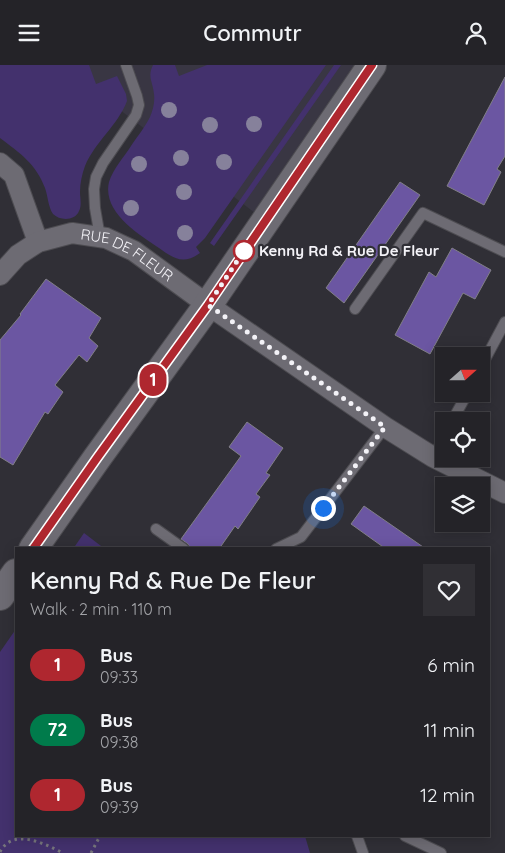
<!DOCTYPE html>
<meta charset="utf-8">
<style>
:root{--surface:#242328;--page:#302f34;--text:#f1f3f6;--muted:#a3a4a8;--line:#414045}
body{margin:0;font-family:Quicksand,sans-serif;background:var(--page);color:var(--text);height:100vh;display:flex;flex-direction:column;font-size:19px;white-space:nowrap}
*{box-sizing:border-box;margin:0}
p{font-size:16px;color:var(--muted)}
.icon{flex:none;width:28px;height:28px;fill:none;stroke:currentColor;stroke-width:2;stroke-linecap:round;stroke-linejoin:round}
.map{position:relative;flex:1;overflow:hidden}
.drawer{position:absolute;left:15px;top:482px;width:475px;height:290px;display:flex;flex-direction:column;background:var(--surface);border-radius:0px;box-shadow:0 2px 12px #0003,0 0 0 1px var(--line)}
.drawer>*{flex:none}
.badge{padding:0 10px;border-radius:16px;font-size:18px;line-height:32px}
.needle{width:32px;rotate:69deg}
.buttons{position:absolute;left:435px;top:282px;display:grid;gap:10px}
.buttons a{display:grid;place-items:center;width:55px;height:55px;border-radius:0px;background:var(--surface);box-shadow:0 2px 12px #0003,0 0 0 1px var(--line);font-size:25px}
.you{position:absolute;width:25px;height:25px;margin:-12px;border:4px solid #fff;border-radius:50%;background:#1a73e8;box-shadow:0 0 0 8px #1a73e833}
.map>.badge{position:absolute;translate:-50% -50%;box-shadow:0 0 0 2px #fff}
.round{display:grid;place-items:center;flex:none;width:52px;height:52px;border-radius:0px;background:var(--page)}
.headline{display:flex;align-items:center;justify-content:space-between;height:85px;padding:0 15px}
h1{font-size:24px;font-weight:600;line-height:38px}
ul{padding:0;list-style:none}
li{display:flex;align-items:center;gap:15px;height:65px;padding:0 15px}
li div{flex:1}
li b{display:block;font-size:19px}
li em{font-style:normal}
li .badge{min-width:55px;font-weight:700;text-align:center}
header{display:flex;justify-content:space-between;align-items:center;height:65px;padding:0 15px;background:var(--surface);font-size:22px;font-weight:600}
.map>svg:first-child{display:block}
</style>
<header><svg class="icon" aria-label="menu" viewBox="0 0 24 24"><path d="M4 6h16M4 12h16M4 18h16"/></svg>Commutr<svg class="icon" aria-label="person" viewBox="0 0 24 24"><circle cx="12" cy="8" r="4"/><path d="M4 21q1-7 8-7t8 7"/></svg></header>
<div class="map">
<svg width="505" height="788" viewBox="0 0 505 788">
<rect width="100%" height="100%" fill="#302f36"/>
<!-- built -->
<path fill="#393643" d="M61 0H383L272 161Z"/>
<!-- green -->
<path fill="#43316d" d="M0 0H89L96 19 117 11 126 29 127 36C118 60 95 77 85 101 82 109 80 118 80 127 80 133 82 140 79 146 75 156 60 156 53 149 48 142 48 131 45 123 36 99 20 88 0 73Z
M153 0H175L179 11 207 0H326L205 173 196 182 200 188C184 200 174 194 159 183 138 169 102 147 109 117 113 104 124 92 131 81 137 72 145 62 150 52 153 45 155 37 154 29 153 17 147 12 153 0Z
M334 0H341L214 181 210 178Z
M84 468 105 484H73Z
M16 564V771H305L310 788H0V587Z"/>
<!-- building -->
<path fill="#6b56a2" stroke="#817f87" d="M505 12V91L497 104 501 107 484 140 447 121Z
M400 117 420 130 344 238 326 223Z
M452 183 491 205 475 234 463 228 430 289 395 270 429 207 436 212Z
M46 214 101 253 89 273 98 281 87 297 79 290 55 320 63 327 48 349 45 347 13 400 0 392V275L21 250 20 249Z
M247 357 283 383 266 408 270 410 256 429 260 432 238 464 235 461 219 484H191L188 479 181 474 241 391 229 382Z
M364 441 426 484H386L351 459Z"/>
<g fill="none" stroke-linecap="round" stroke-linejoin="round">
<defs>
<path id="lane" d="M100 172 95 143 94 124 96 112 103 98 136 50 139 40 137 31 126 0
M355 244 423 148 505 187
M481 302 505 257
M452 356 467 329
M433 392 444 373
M156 464 184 484
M276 484 301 472 385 362
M357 771 363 788
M405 771 441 788"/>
<g id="street">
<path d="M0 98 14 110 38 177"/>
<path id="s1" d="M0 210 18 190 38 177 72 168 106 173 134 186 208 240 385 362 433 392 505 428"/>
</g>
<path id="secondary" d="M33 484 97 393 208 240 372 0
M0 531 16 508"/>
</defs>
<!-- lane casing -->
<use href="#lane" stroke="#4d4c51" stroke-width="12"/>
<!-- street casing -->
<use href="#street" stroke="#4d4c51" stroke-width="22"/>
<!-- secondary casing -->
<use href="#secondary" stroke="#4d4c51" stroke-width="30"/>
<!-- path -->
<path stroke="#76757b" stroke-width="3" stroke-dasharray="2.5 4" stroke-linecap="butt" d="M0 787C13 762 45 779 63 788
M91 788 100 771"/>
<!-- lane -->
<use href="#lane" stroke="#6d6b73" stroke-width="10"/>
<!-- street -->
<use href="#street" stroke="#6d6b73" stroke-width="20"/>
<!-- secondary -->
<use href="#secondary" stroke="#6d6b73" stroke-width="28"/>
</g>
<!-- trees -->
<g fill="#86819b">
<circle cx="169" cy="45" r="8"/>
<circle cx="254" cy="59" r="8"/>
<circle cx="210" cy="60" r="8"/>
<circle cx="181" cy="93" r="8"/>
<circle cx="224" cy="97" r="8"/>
<circle cx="139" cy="99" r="8"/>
<circle cx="184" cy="127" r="8"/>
<circle cx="131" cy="143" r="8"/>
<circle cx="185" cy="168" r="8"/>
</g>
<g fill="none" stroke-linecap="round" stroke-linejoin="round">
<defs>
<path id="line" d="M33 484 97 393 208 240 372 0"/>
</defs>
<!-- line casing -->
<use href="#line" stroke="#fff" stroke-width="11"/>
<!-- line -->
<use href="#line" stroke="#af272f" stroke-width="8"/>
<!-- walk -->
<path stroke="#f3f2f7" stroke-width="5" stroke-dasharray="0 9" d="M244 186 245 184 208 240 385 362 323 443"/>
</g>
<!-- markers -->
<circle fill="#fff" stroke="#af272f" stroke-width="2.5" cx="244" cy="186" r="10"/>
<g text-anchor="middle" stroke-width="4.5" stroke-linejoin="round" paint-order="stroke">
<!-- stop labels -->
<g font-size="15" font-weight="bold" fill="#f3f2f7" stroke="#302f36" text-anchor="start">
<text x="259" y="191">Kenny Rd &amp; Rue De Fleur</text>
</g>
<!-- street labels -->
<g font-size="15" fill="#f3f2f7" stroke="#302f36">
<text dy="5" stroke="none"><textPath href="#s1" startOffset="146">RUE DE FLEUR</textPath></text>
</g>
</g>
</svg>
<div class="buttons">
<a><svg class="needle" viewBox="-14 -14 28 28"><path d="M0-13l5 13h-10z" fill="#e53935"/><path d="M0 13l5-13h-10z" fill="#a3a4a8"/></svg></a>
<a><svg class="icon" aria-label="locate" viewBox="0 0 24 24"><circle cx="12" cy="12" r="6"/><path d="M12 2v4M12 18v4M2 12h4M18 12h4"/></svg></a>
<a><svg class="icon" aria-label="layers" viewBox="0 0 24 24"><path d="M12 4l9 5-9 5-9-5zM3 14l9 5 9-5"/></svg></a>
</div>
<div class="you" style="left:323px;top:443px"></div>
<b class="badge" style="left:153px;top:315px;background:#af272f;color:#fff">1</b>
<section class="drawer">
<div class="headline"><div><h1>Kenny Rd &amp; Rue De Fleur</h1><p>Walk · 2 min · 110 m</p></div><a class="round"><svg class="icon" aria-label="heart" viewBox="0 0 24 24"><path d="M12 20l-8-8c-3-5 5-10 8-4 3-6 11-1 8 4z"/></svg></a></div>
<ul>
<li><span class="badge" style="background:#af272f;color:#fff">1</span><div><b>Bus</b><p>09:33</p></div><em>6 min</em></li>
<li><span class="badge" style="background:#007b4b;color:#fff">72</span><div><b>Bus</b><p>09:38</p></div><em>11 min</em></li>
<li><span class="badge" style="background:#af272f;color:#fff">1</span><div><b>Bus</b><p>09:39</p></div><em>12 min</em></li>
</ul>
</section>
</div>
